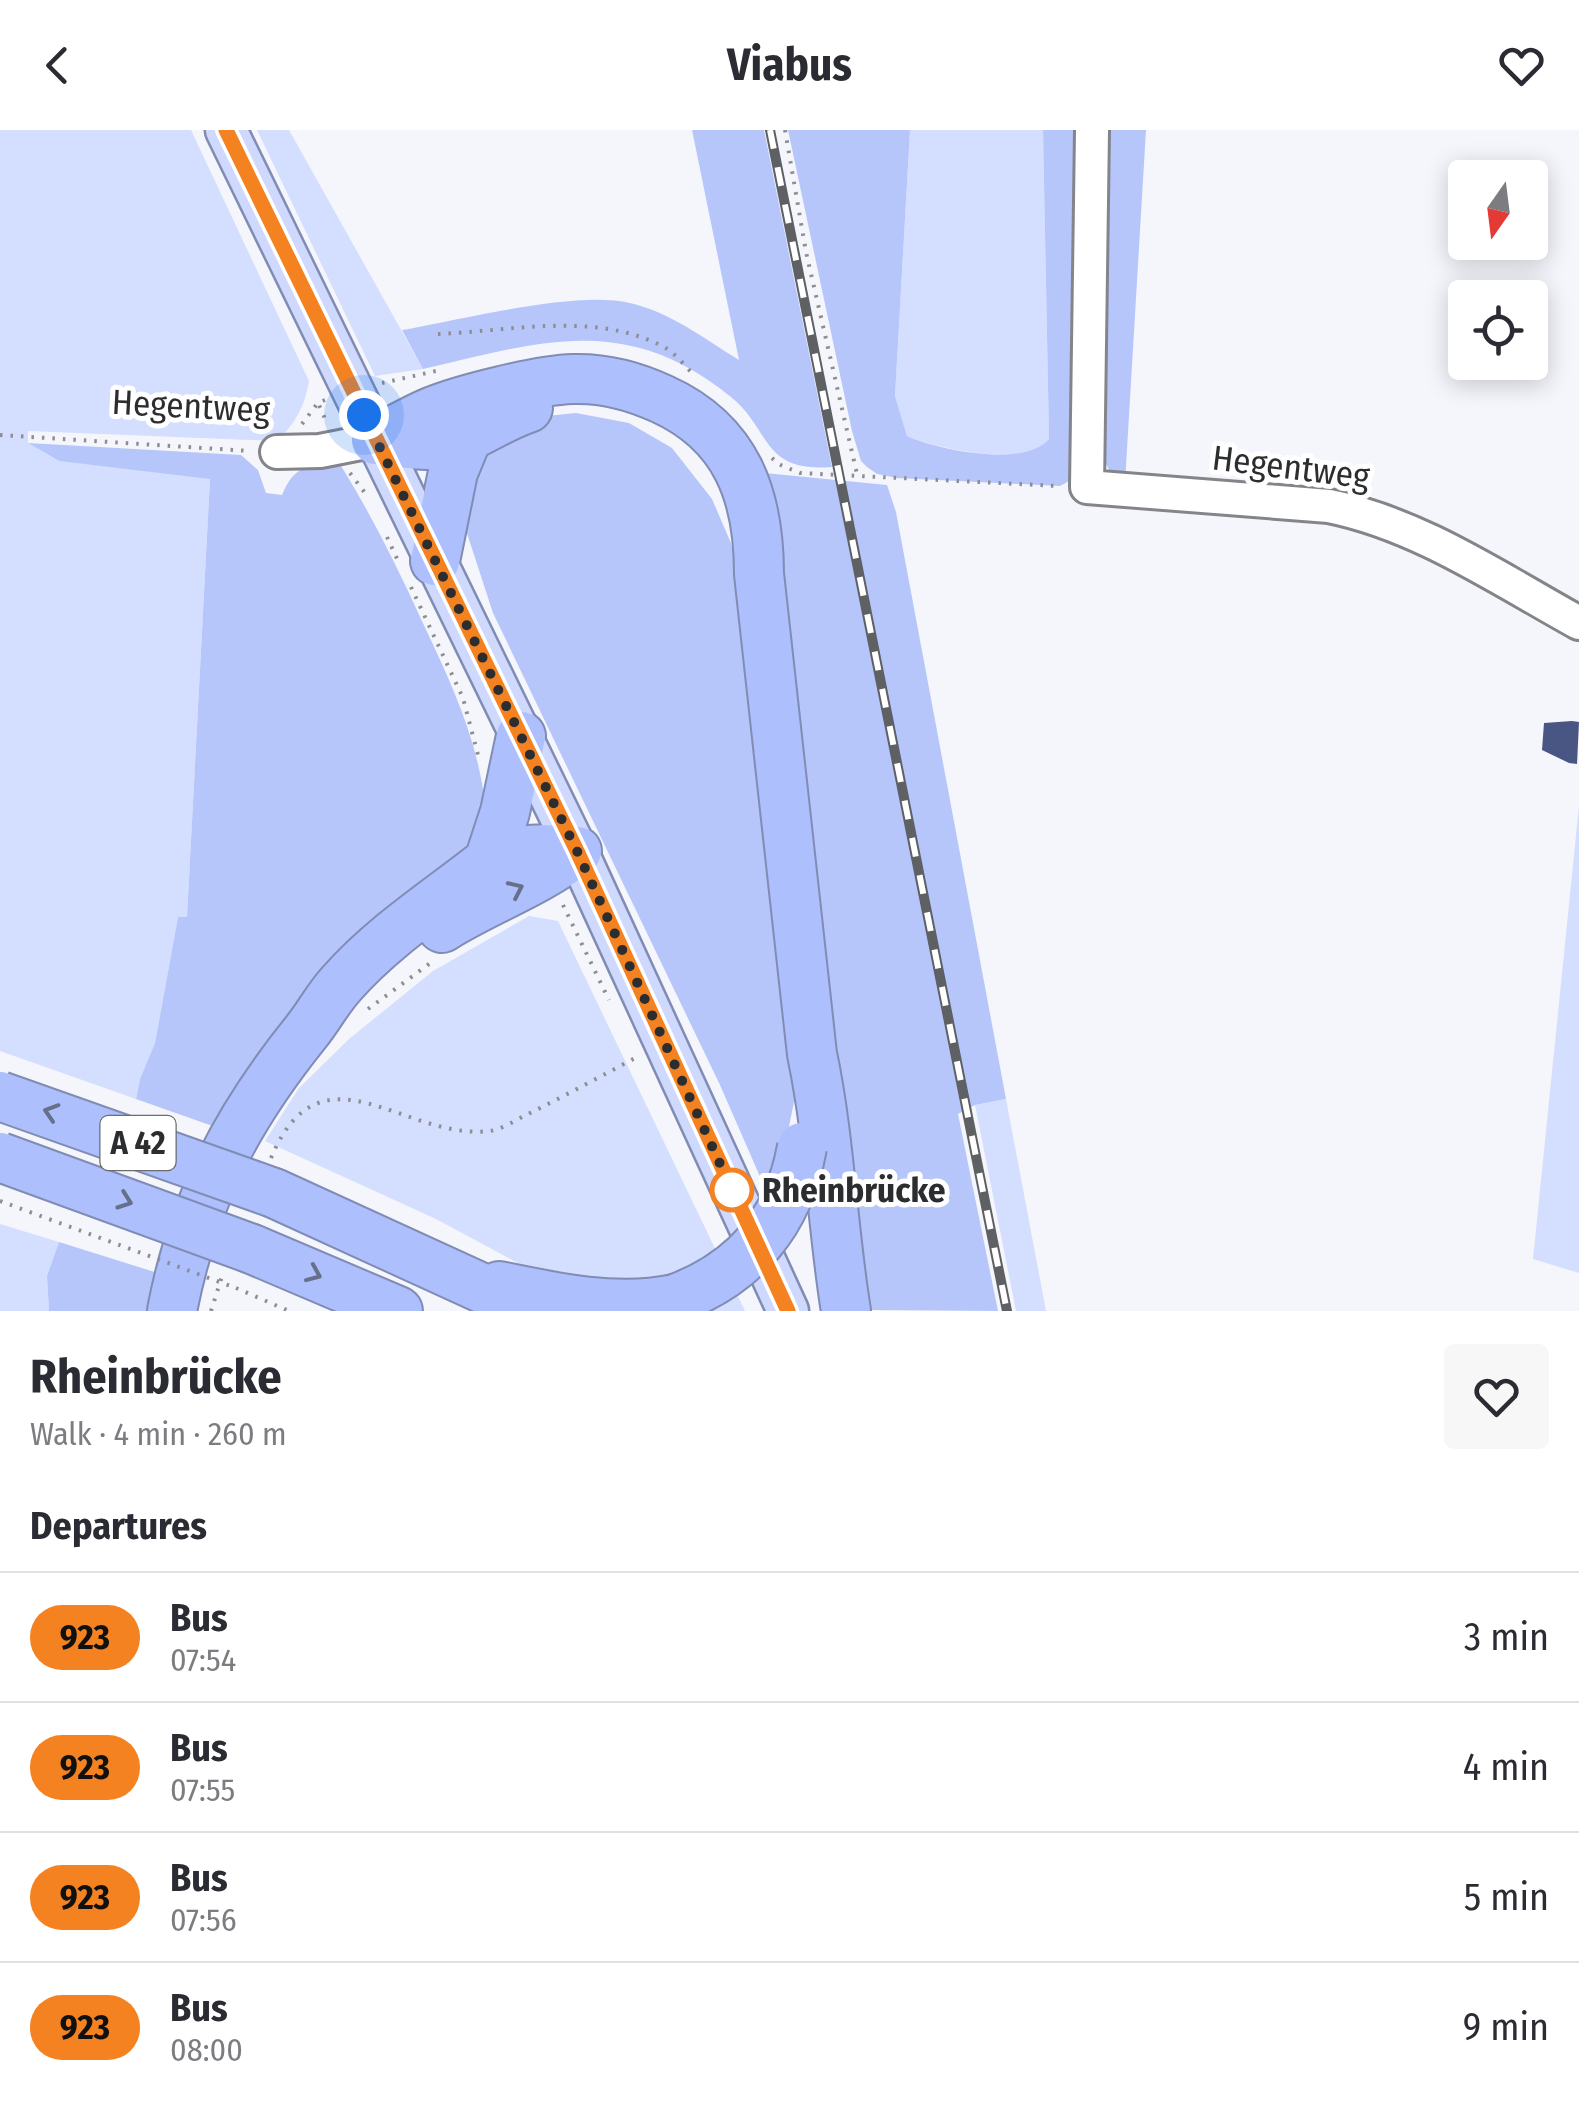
<!DOCTYPE html>
<meta charset="utf-8">
<style>
:root{--surface:#fff;--page:#f7f7f7;--text:#2b2b33;--muted:#7c7c81;--line:#e1e1e2}
body{margin:0;font-family:"Fira Sans Condensed",sans-serif;background:var(--page);color:var(--text);height:100vh;display:flex;flex-direction:column;font-size:38px;white-space:nowrap}
*{box-sizing:border-box;margin:0}
p{font-size:32px;color:var(--muted)}
.icon{flex:none;width:55px;height:55px;fill:none;stroke:currentColor;stroke-width:2;stroke-linecap:round;stroke-linejoin:round}
.map{position:relative;height:1181px;overflow:hidden}
.panel{display:flex;flex-direction:column;background:var(--surface);flex:1}
.panel>*{flex:none}
.badge{padding:0 20px;border-radius:32px;font-size:35px;line-height:65px}
.needle{width:65px;rotate:194deg}
.buttons{position:absolute;left:1448px;top:30px;display:grid;gap:20px}
.buttons a{display:grid;place-items:center;width:100px;height:100px;border-radius:10px;background:var(--surface);box-shadow:0 5px 25px #0003;font-size:50px}
.you{position:absolute;width:50px;height:50px;margin:-25px;border:8px solid #fff;border-radius:50%;background:#1a73e8;box-shadow:0 0 0 15px #1a73e833}
.map>.badge{position:absolute;translate:-50% -50%;box-shadow:0 0 0 5px #fff}
h2{padding:0 30px;font-size:38px;line-height:90px}
.round{display:grid;place-items:center;flex:none;width:105px;height:105px;border-radius:10px;background:var(--page)}
.headline{display:flex;align-items:center;justify-content:space-between;height:170px;padding:0 30px}
h1{font-size:48px;font-weight:700;line-height:75px}
ul{padding:0;list-style:none}
li{display:flex;align-items:center;gap:30px;height:130px;padding:0 30px;border-top:2px solid var(--line)}
li div{flex:1}
li b{display:block;font-size:38px}
li em{font-style:normal}
li .badge{min-width:110px;font-weight:700;text-align:center}
header{display:flex;justify-content:space-between;align-items:center;height:130px;padding:0 30px;background:var(--surface);font-size:45px;font-weight:700}
.map>svg:first-child{display:block}
</style>
<header><svg class="icon" aria-label="back" viewBox="0 0 24 24"><path d="M15 5l-7 7 7 7"/></svg>Viabus<svg class="icon" aria-label="heart" viewBox="0 0 24 24"><path d="M12 20l-8-8c-3-5 5-10 8-4 3-6 11-1 8 4z"/></svg></header>
<div class="map">
<svg width="1579" height="1181" viewBox="0 0 1579 1181">
<rect width="100%" height="100%" fill="#f5f6fb"/>
<!-- green -->
<path fill="#d4defe" d="M0 0H191L309 251C305 276 295 295 276 311L28 301V313L59 331 210 348 187 787H178L155 913 140 949 136 969 0 921Z
M257 0H289L423 239 375 246Z
M910 0H1043L1049 310C1025 338 939 319 907 306L895 266Z
M1579 676V1143L1533 1129Z
M529 786 558 791 745 1181H607L436 1089 265 1011 299 958 349 909 433 841Z
M1006 969 1046 1181H1016L975 975Z
M0 1094 59 1112 47 1146 49 1181H0Z"/>
<!-- forest -->
<path fill="#b6c6fb" d="M692 0H764L832 337C761 343 771 299 731 267 704 245 670 225 636 217 565 199 492 224 423 239L402 200C460 190 576 160 630 173 672 183 703 208 739 230Z
M788 0H910L895 266 907 306C938 320 1025 338 1049 309L1043 0H1083L1075 348 1060 356 897 348 877 344 867 337 861 331 852 301Z
M1103 0H1146L1125 353 1112 346 1102 326Z
M576 283 629 293 672 318 712 369 731 413 748 512 792 906 795 967 783 1026 768 1065 720 955 493 483 460 382 476 337 512 297 536 287Z
M28 313 241 325 258 340 266 363 282 365C295 334 308 336 338 331 370 382 396 434 421 489 457 565 485 624 488 710L221 999 136 969 140 949 155 913 178 787H187L210 349 59 331Z
M754 342 887 355 896 382 1006 969 975 975 958 984 998 1181 870 1180 852 1028Z
M59 1112 161 1144 155 1181H49L47 1146Z"/>
<!-- building -->
<path fill="#495583" d="M1572 591 1579 592 1577 634 1569 633 1542 620 1544 593Z"/>
<g fill="none" stroke-linecap="round" stroke-linejoin="round">
<defs>
<path id="minor" d="M1092 0 1087 357 1329 376C1419 394 1499 449 1579 493
M277 322 320 321 376 310"/>
<path id="major" d="M226 0 577 721 788 1181"/>
<path id="highway" d="M376 310C394 301 412 290 431 282 462 269 539 250 573 249 603 248 634 256 662 269 737 303 759 366 759 444L812 924C830 1009 832 1096 846 1181
M378 310C410 315 441 320 471 305 490 296 507 285 528 278
M435 431 453 342 467 308
M489 731 505 682 521 606
M442 798C486 770 536 754 577 721
M274 1063 532 1181
M252 1119 398 1181
M499 1156C556 1168 617 1181 675 1169
M172 1181C193 1071 236 989 306 902 319 886 328 868 342 853 383 806 440 770 489 731 520 717 544 718 577 721"/>
</defs>
<!-- minor casing -->
<use href="#minor" stroke="#84858a" stroke-width="38"/>
<!-- major casing -->
<use href="#major" stroke="#808cb4" stroke-width="45"/>
<!-- highway casing -->
<use href="#highway" stroke="#808cb4" stroke-width="52"/>
<!-- path -->
<path stroke="#8d8e92" stroke-width="4" stroke-dasharray="2.5 8" stroke-linecap="butt" d="M785 0 806 122 857 344
M438 204C512 201 596 181 664 217 675 223 684 235 693 244
M382 253 436 241
M325 270 318 273 327 293
M302 294 317 274
M0 305 250 321
M772 328 778 334 800 343 1058 356
M350 343 368 367
M387 407 400 435
M411 457 463 568 479 629
M563 775 609 870
M368 879 433 831
M271 1028C321 908 405 1011 489 1001 501 1000 514 991 524 986 563 967 601 946 639 926
M236 1158 289 1181
M211 1181 223 1143"/>
<!-- minor -->
<use href="#minor" stroke="#fff" stroke-width="32"/>
<!-- major -->
<use href="#major" stroke="#ced9fd" stroke-width="40"/>
<!-- highway -->
<use href="#highway" stroke="#adbffc" stroke-width="48"/>
<defs>
<path id="rail" d="M770 0 1007 1181"/>
</defs>
<!-- rail casing -->
<use href="#rail" stroke="#5f6063" stroke-width="10"/>
<!-- rail -->
<use href="#rail" stroke="#fff" stroke-width="6" stroke-dasharray="19" stroke-linecap="butt"/>
<defs>
<path id="highway-bridge" d="M0 966 274 1063
M0 1027 252 1119
M675 1169C746 1143 789 1091 802 1017"/>
</defs>
<!-- highway-bridge casing -->
<use href="#highway-bridge" stroke="#808cb4" stroke-width="52" stroke-linecap="butt"/>
<!-- path-bridge -->
<path stroke="#8d8e92" stroke-width="4" stroke-dasharray="2.5 8" stroke-linecap="butt" d="M0 1071 236 1158"/>
<!-- highway-bridge -->
<use href="#highway-bridge" stroke="#adbffc" stroke-width="48"/>
</g>
<!-- one-way arrows -->
<defs><path id="oneway-chevron" d="M-2-3.5L2.5 0L-2 3.5" fill="none" stroke-width="1.6" stroke-linecap="round" stroke-linejoin="round" transform="scale(2.5)"/></defs>
<g stroke="#666f8b">
<use href="#oneway-chevron" transform="translate(516 759) rotate(-25)"/>
<use href="#oneway-chevron" transform="translate(51 982) rotate(-162)"/>
<use href="#oneway-chevron" transform="translate(125 1071) rotate(20)"/>
<use href="#oneway-chevron" transform="translate(314 1144) rotate(23)"/>
</g>
<g fill="none" stroke-linecap="round" stroke-linejoin="round">
<defs>
<path id="line" d="M226 0 577 721 788 1181"/>
</defs>
<!-- line casing -->
<use href="#line" stroke="#fff" stroke-width="22"/>
<!-- line -->
<use href="#line" stroke="#f58220" stroke-width="15"/>
<!-- walk -->
<path stroke="#2c2d2f" stroke-width="10" stroke-dasharray="0 18" d="M364 285 577 721 732 1060"/>
</g>
<!-- markers -->
<circle fill="#fff" stroke="#f58220" stroke-width="5" cx="732" cy="1060" r="20"/>
<g text-anchor="middle" stroke-width="10" stroke-linejoin="round" paint-order="stroke">
<!-- shield labels -->
<rect fill="#fff" stroke="#6b6c6d" stroke-width="2.5" x="100.5" y="986" width="75" height="54" rx="8"/>
<g font-size="32" font-weight="bold" fill="#2c2d2f">
<text x="138" y="1024">A 42</text>
</g>
<!-- street labels -->
<g font-size="35" fill="#2c2d2f" stroke="#fff">
<text transform="translate(191 276) rotate(3)" y="12">Hegentweg</text>
<text transform="translate(1291 337) rotate(7)" y="12">Hegentweg</text>
</g>
<!-- stop labels -->
<g font-size="35" font-weight="bold" fill="#2c2d2f" stroke="#fff" text-anchor="start">
<text x="762" y="1072">Rheinbrücke</text>
</g>
</g>
</svg>
<div class="buttons">
<a><svg class="needle" viewBox="-14 -14 28 28"><path d="M0-13l5 13h-10z" fill="#e53935"/><path d="M0 13l5-13h-10z" fill="#7c7c81"/></svg></a>
<a><svg class="icon" aria-label="locate" viewBox="0 0 24 24"><circle cx="12" cy="12" r="6"/><path d="M12 2v4M12 18v4M2 12h4M18 12h4"/></svg></a>
</div>
<div class="you" style="left:364px;top:285px"></div>
</div>
<section class="panel">
<div class="headline"><div><h1>Rheinbrücke</h1><p>Walk · 4 min · 260 m</p></div><a class="round"><svg class="icon" aria-label="heart" viewBox="0 0 24 24"><path d="M12 20l-8-8c-3-5 5-10 8-4 3-6 11-1 8 4z"/></svg></a></div>
<h2>Departures</h2>
<ul>
<li><span class="badge" style="background:#f58220;color:#111">923</span><div><b>Bus</b><p>07:54</p></div><em>3 min</em></li>
<li><span class="badge" style="background:#f58220;color:#111">923</span><div><b>Bus</b><p>07:55</p></div><em>4 min</em></li>
<li><span class="badge" style="background:#f58220;color:#111">923</span><div><b>Bus</b><p>07:56</p></div><em>5 min</em></li>
<li><span class="badge" style="background:#f58220;color:#111">923</span><div><b>Bus</b><p>08:00</p></div><em>9 min</em></li>
</ul>
</section>
